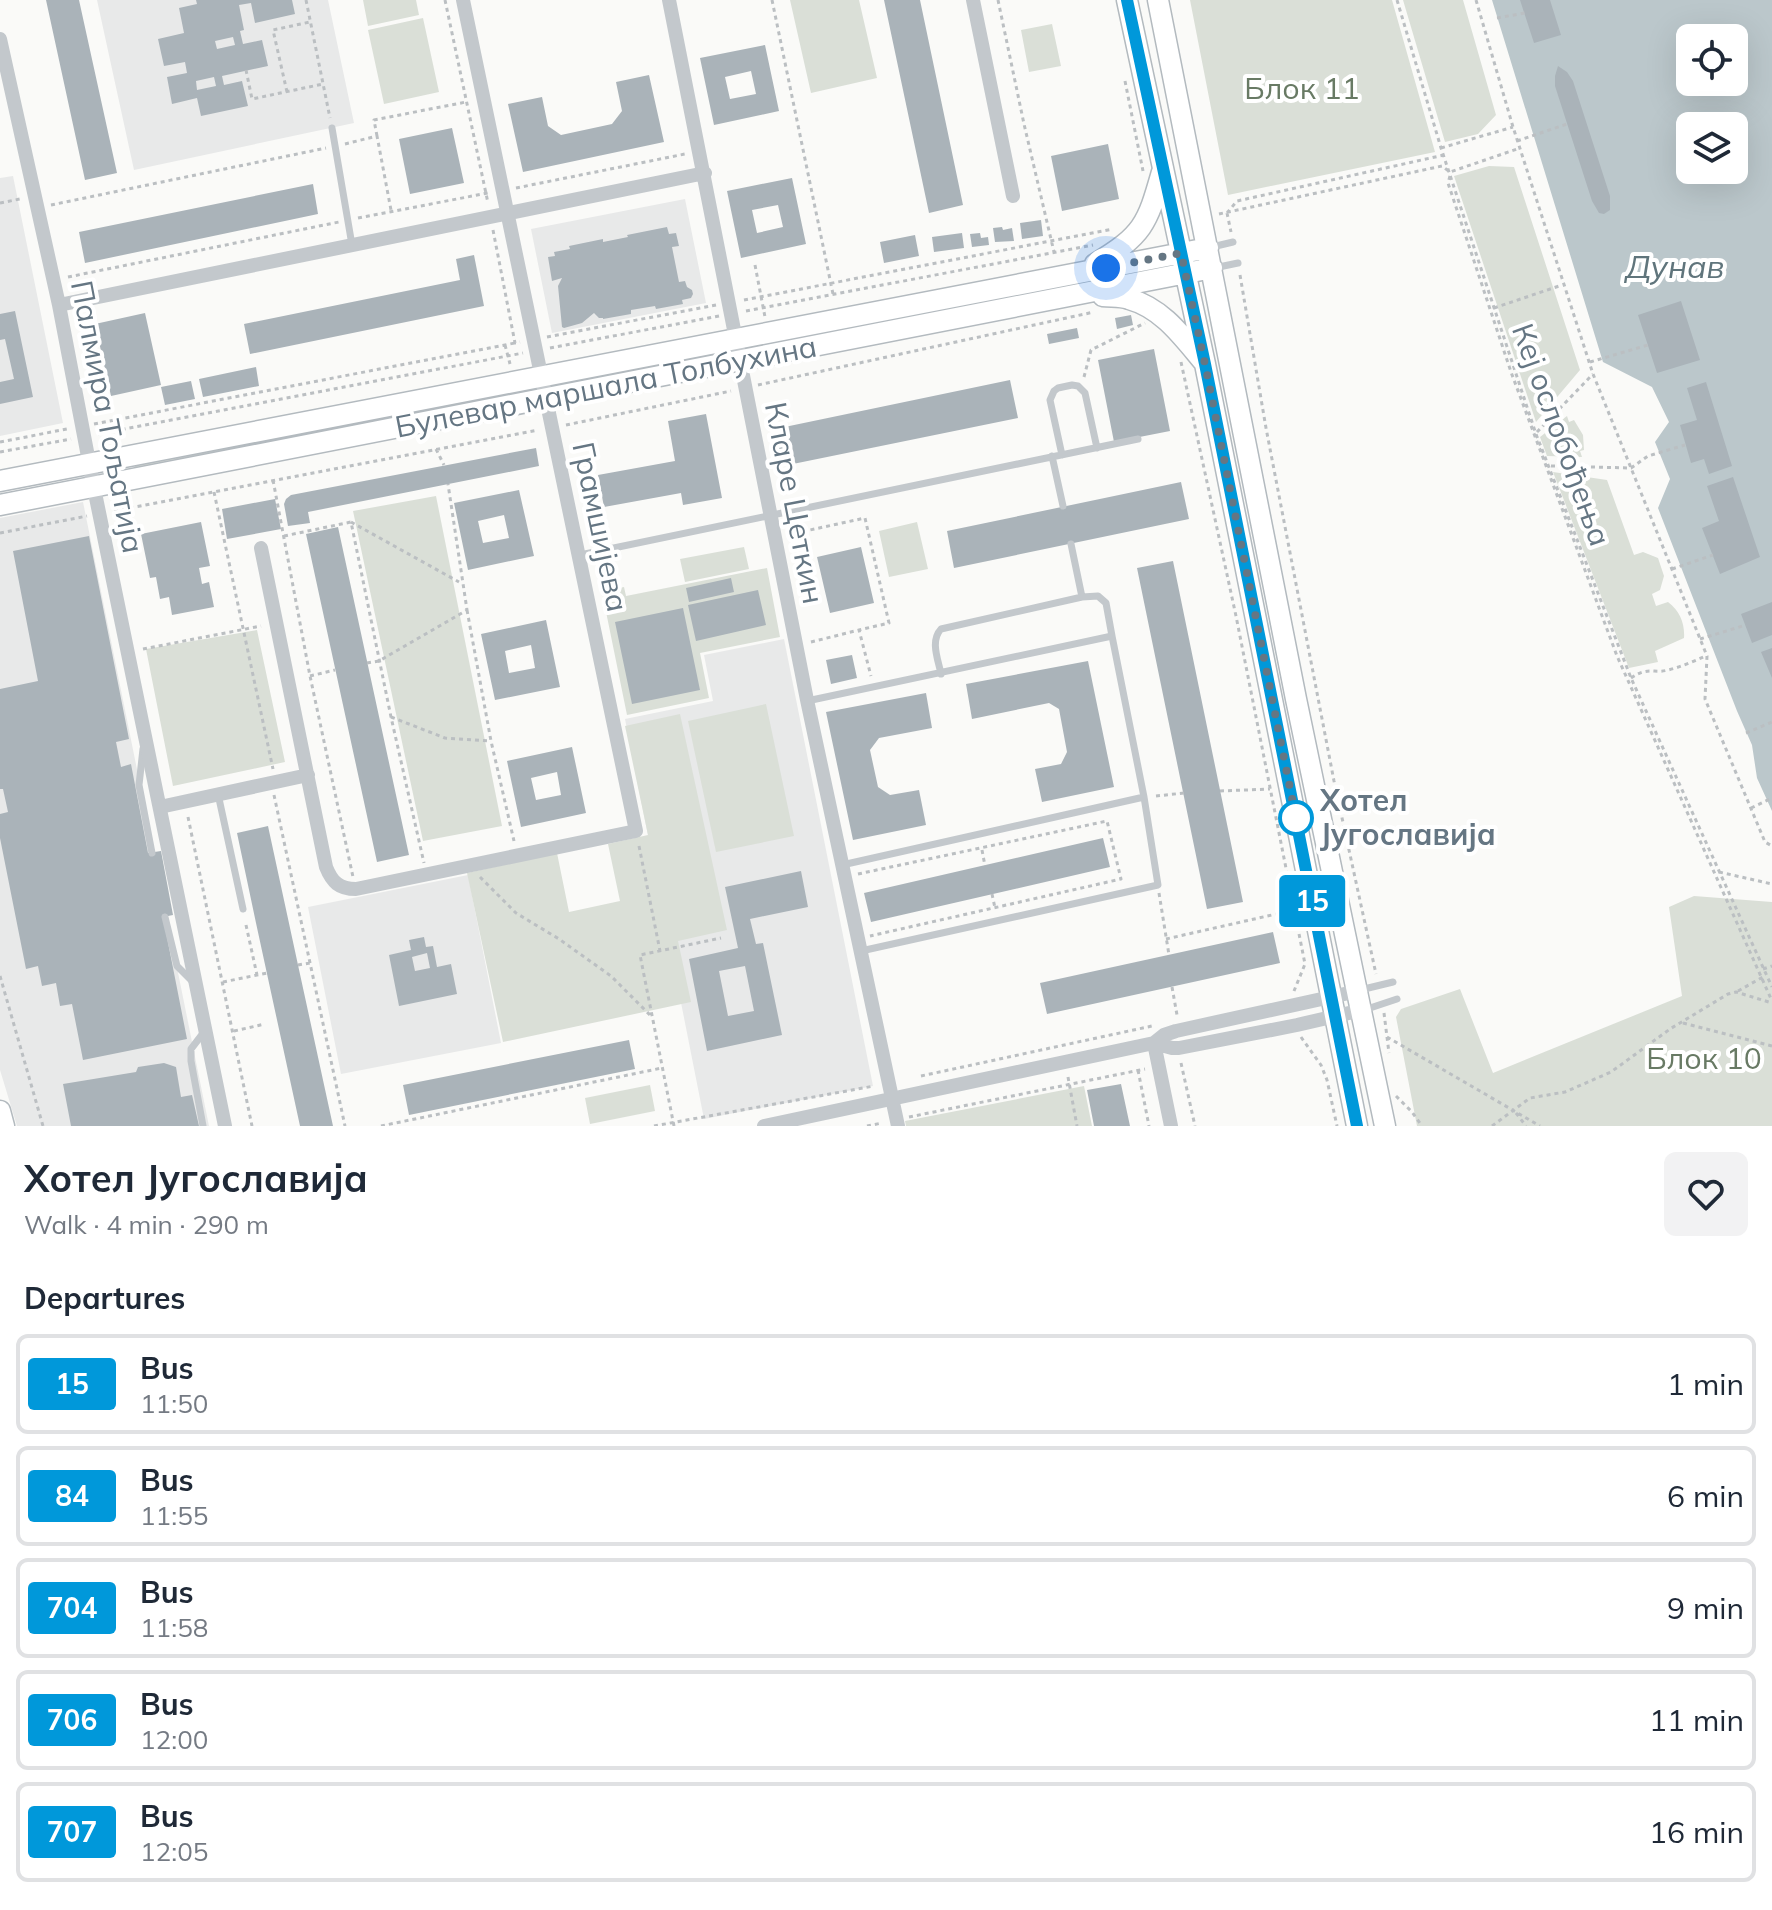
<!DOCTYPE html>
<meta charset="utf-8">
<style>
:root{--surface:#fff;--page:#f2f2f3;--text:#1f2937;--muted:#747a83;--line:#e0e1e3}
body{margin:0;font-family:Mulish,sans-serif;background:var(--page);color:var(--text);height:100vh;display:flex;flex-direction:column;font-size:30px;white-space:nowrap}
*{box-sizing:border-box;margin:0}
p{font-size:26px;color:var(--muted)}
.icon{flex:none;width:44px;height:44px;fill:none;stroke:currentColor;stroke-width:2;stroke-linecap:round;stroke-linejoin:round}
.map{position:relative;height:1126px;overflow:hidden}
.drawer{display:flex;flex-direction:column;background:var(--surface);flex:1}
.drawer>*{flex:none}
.badge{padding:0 16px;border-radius:6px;font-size:28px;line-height:52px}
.buttons{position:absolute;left:1676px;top:24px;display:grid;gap:16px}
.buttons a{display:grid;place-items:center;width:72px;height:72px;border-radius:12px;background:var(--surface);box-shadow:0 8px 32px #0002;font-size:40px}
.you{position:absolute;width:40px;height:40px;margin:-20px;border:6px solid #fff;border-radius:50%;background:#1a73e8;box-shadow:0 0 0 12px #1a73e833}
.map>.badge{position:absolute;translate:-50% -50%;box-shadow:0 0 0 4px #fff}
h2{padding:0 24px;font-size:30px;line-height:72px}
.round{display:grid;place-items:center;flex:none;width:84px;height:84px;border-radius:12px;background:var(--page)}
.headline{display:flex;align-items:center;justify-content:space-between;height:136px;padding:0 24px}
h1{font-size:38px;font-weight:700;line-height:60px}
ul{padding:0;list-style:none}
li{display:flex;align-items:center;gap:24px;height:100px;margin:0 16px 12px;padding:0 8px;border:4px solid var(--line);border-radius:12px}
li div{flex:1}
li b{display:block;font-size:30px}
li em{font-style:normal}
li .badge{min-width:88px;font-weight:700;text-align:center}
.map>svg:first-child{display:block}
</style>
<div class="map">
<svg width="1772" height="1126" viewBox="0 0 1772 1126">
<rect width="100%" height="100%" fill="#fafaf8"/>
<!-- built -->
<path fill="#e8e9e9" d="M97 0H328L354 123 134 170Z
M13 176 63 423 0 436V178Z
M685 199 706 303 552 333 531 229Z
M83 502 209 1126H17L0 1070V518Z
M784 639 873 1086 704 1119 625 719 713 701 704 655Z
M468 875 501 1043 341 1074 308 907Z"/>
<!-- green -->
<path fill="#dadfd7" d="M363 0H416L419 15 368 26Z
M790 0H859L877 78 811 93Z
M1190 0H1392L1435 152 1228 195Z
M1403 0H1463L1496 115 1478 134 1445 142Z
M423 18 439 92 384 104 368 30Z
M1052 24 1061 66 1029 72 1021 30Z
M1489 166 1514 167 1580 370 1536 422 1454 176Z
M1033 291 1016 298 782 343 780 340Z
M724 350 721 354 571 384 567 381Z
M505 393 510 396 137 469 134 466 135 464Z
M1567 416 1569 422 1574 420 1583 435 1584 450 1580 451 1582 457 1547 456 1540 437Z
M1553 472 1607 480 1634 555 1643 552 1658 558 1664 576 1660 590 1652 594 1656 606 1668 602C1680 611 1685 624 1684 638L1655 651 1658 662 1629 668Z
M436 496 502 826 423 841 353 511Z
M917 522 928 569 889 577 879 531Z
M744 547 749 569 685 582 680 559Z
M767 568 780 637 700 653 709 698 627 715 602 592 624 587 626 596Z
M257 630 285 762 173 786 146 649Z
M766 704 794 836 716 852 688 721Z
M680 714 727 930 678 941 691 1002 503 1042 467 873 557 853 569 912 620 901 608 844 648 835 625 726Z
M1694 896 1772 902V1126H1417L1396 1017 1401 1009 1460 989 1493 1073 1682 996 1669 907Z
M650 1085 655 1111 590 1124 585 1098Z
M1084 1086 1092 1126H906L905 1121Z"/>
<!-- water -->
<path fill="#bbc7cb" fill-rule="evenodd" d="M1492 0H1772V811L1757 778 1752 745 1737 711 1658 508 1670 479 1655 442 1669 422 1652 387 1603 362ZM1690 38H1734V82H1690ZM1690 126H1734V170H1690Z"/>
<!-- building -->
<path fill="#aab3b9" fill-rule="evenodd" d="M46 0H79L117 173 85 180Z
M196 0H292L295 14 255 23 251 3 239 5 244 30 240 31 243 44 262 40 268 66 222 76 224 85 242 81 248 106 201 116 197 98 172 104 167 77 187 73 185 62 164 66 158 39 184 33 179 8 197 4ZM233 37 235 45 217 49 215 41ZM214 77 216 86 197 90 196 81Z
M884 0H920L963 205 929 213Z
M1520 0H1550L1561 35 1534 43Z
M765 45 779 111 714 125 700 58ZM751 71 756 94 730 99 725 77Z
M1558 66 1567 72 1573 81 1610 196V210L1604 214 1599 213 1592 201 1555 86V76Z
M649 75 664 142 523 172 508 104 542 97 548 126 561 135 612 124 622 111 616 82Z
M452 128 464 183 410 194 399 139Z
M1108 144 1119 199 1062 211 1051 156Z
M792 178 806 244 741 258 727 191ZM778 205 783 227 757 233 752 210Z
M313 184 318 214 85 263 79 232Z
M1041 220 1043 236 1022 239 1020 223Z
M667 227 669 234 676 233 679 246 672 247 679 282 685 281 687 287 692 290 693 294 691 298 682 300 683 304 656 309 655 306 631 310V314L603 319V318H599L594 313 582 323 564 328 562 327 558 286 562 278 552 281 548 257 555 256 554 252 570 249 569 246 603 239V242L628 237 627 235Z
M1002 227 1003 230 1012 228 1014 241 995 242 993 228Z
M962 233 964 248 934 252 932 237Z
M980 233 981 238 988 237 989 245 972 247 970 234Z
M915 235 919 256 884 263 880 242Z
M474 255 484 306 250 354 244 324 460 280 456 259Z
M1681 301 1700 360 1657 373 1638 315Z
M15 311 33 397 0 404V382L14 379 5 339 0 340V314Z
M145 313 161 385 111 396 95 324Z
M1131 315 1133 325 1117 329 1115 318Z
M1077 328 1079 338 1049 344 1047 334Z
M1154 349 1170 431 1114 442 1098 360Z
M256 367 259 386 203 397 199 379Z
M1010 380 1018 418 783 466 775 429Z
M191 381 195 399 165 405 161 387Z
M1706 382 1732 466 1709 474 1704 459 1691 463 1680 425 1697 420 1687 388Z
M706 414 722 498 683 505 681 493 604 507 598 475 675 461 668 421Z
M536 448 539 466 308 512 310 523 288 526 284 504 286 499 291 495Z
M1733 477 1760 557 1720 574 1702 528 1719 521 1707 486Z
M1181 482 1189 519 954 568 947 531Z
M519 490 534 556 468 570 454 503ZM504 515 509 538 483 543 478 521Z
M275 499 281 529 227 539 222 509Z
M201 522 210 566 199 568 202 584 209 582 214 607 172 615 169 597 160 599 156 577 150 578 141 534Z
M338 527 409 855 377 862 306 534Z
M89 536 129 739 116 742 121 767 131 764 148 853 161 851 173 915 163 917 187 1039 83 1060 72 1004 60 1006 56 983 42 986 38 966 26 969 0 838V814L8 812 3 789H0V689L38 681 13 551Z
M861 547 874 603 830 613 817 557Z
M1173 561 1243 902 1207 909 1137 568Z
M731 578 734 592 689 602 686 588Z
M758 590 766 625 696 641 688 605Z
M1772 602V635L1752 643 1741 614Z
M683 608 700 690 632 704 615 622Z
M546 620 560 687 495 700 481 634ZM531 645 535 668 509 673 505 651Z
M1772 648V678L1761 652Z
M852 655 857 678 831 684 826 660Z
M1088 661 1114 787 1042 802 1035 769 1061 764 1067 752 1059 709 1049 703 972 719 966 684Z
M926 693 932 728 879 738 870 750 878 787 890 795 919 790 926 825 853 840 826 712Z
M572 747 586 813 521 827 507 761ZM557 772 561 795 536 800 531 778Z
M268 826 298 965 333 1126H300L256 923 237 833Z
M1103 838 1110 867 871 922 864 893Z
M801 871 808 907 750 919 756 944 763 943 782 1035 707 1051 689 959 738 948 725 887ZM745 966 754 1011 728 1016 719 971Z
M1273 932 1280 963 1047 1014 1040 983Z
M424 937 426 947 433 946 437 967 451 964 457 994 399 1006 389 955 411 950 409 940ZM427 953 430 968 415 971 412 957Z
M629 1040 635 1069 409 1115 403 1085Z
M164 1063 176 1067 181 1097 192 1095 199 1126H71L63 1084 136 1072 138 1067Z
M1121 1084 1130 1126H1094L1087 1090Z"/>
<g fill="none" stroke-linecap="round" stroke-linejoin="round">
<defs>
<path id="secondary" d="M1127 0 1205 364 1357 1126
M1158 0 1296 699 1385 1126
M1095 264C1143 235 1147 225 1162 172
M1103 296C1111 297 1121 296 1129 299 1162 308 1182 336 1203 361
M0 481 1208 248
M0 505 1212 268
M0 1111 4 1126"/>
</defs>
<!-- secondary casing -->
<use href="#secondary" stroke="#b3babf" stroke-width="23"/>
<!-- path -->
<path stroke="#bbbfc2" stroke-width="3" stroke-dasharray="4 4" stroke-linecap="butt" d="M306 0 330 118
M445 0 488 203
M772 0 833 294
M998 0 1024 124 1054 252
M1397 0 1441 148 1536 434 1631 678 1772 987
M1476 0 1513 127 1593 374 1707 656 1705 699 1765 842 1772 846
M1497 18 1525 13
M246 70 252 99 323 84
M1125 81 1143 171
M287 92 273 30 310 22
M377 136 374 120 466 102
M1517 141 1567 124
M345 144 377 136 391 210
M1441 148 1513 127
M1450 176 1448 183 1511 372 1617 656 1772 1001
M516 188 685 154
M0 203 20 199
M51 205 326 148
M1227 213 1231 232
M1227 213 1237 201 1444 155
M1219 214 1442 166 1450 172 1520 148
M358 218 488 193
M493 230 515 343 520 342
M755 265 765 317
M1240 275 1266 428 1334 781 1376 974
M68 277 339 222
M744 300 1113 229
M1494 308 1562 285
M746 311 1093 245
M547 337 716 305
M505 345 510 364
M550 348 719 316
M1181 362 1236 616 1305 964 1294 991
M1590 362 1648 345
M1084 377 1091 350 1145 323
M758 385 1094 312
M94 424 515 343
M566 425 731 391
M1537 432 1593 374
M98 434 523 353
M0 442 67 429
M436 449 444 465
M0 452 71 439
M1551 466 1631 468 1648 456 1685 445
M273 480 310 676 353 877
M214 492 273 769
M114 511 538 430
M351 522 459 582
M0 533 87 516
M787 535 865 518 889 623 859 630
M284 536 351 522 391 717 424 863
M1672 569 1713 555
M467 610 491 741 514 841
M1700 639 1746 625
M811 642 859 630 871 676
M143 649 261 626
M367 663 379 661 467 610 448 484
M310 676 335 670
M1631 678C1649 666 1653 674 1668 670 1681 667 1694 661 1706 656
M391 717 445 738 491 741
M1746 733 1772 722
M1220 791 1270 789
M274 795 345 1126
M1156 796 1184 793
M1751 808 1772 798
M188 817 252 1126
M639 846 660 951
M982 850 985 866
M1719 872 1772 884
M858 874 1107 821 1121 879 870 936
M480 877 516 913 559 939 611 976 650 1015
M1159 893 1169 955
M992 894 995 908
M246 925 257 975
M1166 939 1294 910
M298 965 310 963
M1763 969 1772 966
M0 976 43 1126
M223 982 267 973
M1172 987 1177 1015
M1738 991 1763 977
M1384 1013 1389 1053
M1683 1023 1772 1046
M234 1031 265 1024
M1301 1037 1321 1065 1327 1080 1337 1126
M1387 1037 1540 1126
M1181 1063 1195 1126
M1138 1070 1149 1126
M921 1076 1152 1026
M1068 1077 1077 1126
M1396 1096 1412 1112 1422 1126
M1516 1113 1526 1126
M909 1117 1145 1069
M381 1126 662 1068
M654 1126 874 1086
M674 1126 640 955 721 938
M867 1126 882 1123
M1492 1126 1530 1098 1565 1092 1611 1072 1670 1029 1728 994 1736 992 1772 1003"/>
<!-- lane -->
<path stroke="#c3c8cc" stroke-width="7" d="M332 128 352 245
M1212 247 1233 242
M1214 268 1238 263
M1062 455 1050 400 1054 391 1058 388 1072 385 1078 386 1085 393 1097 448
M1052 456 1063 506
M1071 544 1082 597
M580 555 1138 439
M807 701 1112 636 1106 603 1098 596 1082 597 941 629C930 641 938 659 941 674
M143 749 139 785 152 853
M218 794 243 909
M842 865 1144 797
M165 917 177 966 193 982
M861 951 1158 885 1144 797 1112 636
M1360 990 1393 982
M1364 1010 1397 999
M203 1126 191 1061V1049L204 1032"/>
<!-- street -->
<path stroke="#c3c8cc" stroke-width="14" d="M669 0C717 233 759 467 807 700 836 842 869 984 898 1126
M973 0 1013 196
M0 39 59 305 94 488 225 1126
M59 305 705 173
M261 548 326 867C332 882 339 889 356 889L636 831 463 0
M160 807 308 775
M1154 1043 1172 1048H1179L1297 1025 1362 1010
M1154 1043 1171 1126
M764 1126 1154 1043 1164 1035 1176 1031 1358 991"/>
<!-- secondary -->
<use href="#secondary" stroke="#fff" stroke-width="20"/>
</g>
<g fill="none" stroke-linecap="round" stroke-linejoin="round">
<defs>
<path id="line" d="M1127 0 1205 364 1357 1126"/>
</defs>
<!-- line casing -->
<use href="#line" stroke="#fff" stroke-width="18"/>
<!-- line -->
<use href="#line" stroke="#0098da" stroke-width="12"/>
<!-- walk -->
<path stroke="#657683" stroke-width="8" stroke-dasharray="0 14.4" d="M1106 268 1181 253 1205 364 1296 818"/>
</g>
<!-- markers -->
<circle fill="#fff" stroke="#0098da" stroke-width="4" cx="1296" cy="818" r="16"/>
<g text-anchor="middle" stroke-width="8" stroke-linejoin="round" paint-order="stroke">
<!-- park labels -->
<g font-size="30" fill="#687a64" stroke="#fff">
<text x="1302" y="99">Блок 11</text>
<text x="1704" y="1069">Блок 10</text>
</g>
<!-- street labels -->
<g font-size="30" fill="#657683" stroke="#fff">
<text transform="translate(606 387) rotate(-11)" y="10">Булевар маршала Толбухина</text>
<text transform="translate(107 417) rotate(79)" y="10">Палмира Тољатија</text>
<text transform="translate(1561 435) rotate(70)" y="10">Кеј ослобођења</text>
<text transform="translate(794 503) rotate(79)" y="10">Кларе Цеткин</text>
<text transform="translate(600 527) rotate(78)" y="10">Грамшијева</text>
</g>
<!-- stop labels -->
<g font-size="30" font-weight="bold" fill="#657683" stroke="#fff" text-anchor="start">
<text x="1320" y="811">Хотел<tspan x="1320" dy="34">Југославија</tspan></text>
</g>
<!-- water labels -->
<g font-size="32" font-style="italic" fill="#60757c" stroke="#fff">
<text x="1675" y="278">Дунав</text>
</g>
</g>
</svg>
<div class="buttons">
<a><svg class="icon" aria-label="locate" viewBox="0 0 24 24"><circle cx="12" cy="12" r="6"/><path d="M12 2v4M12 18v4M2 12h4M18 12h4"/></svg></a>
<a><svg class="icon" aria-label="layers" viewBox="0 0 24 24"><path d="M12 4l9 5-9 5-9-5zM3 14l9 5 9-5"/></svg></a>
</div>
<div class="you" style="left:1106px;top:268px"></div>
<b class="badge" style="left:1312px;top:901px;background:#0098da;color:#fff">15</b>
</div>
<section class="drawer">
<div class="headline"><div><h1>Хотел Југославија</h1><p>Walk · 4 min · 290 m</p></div><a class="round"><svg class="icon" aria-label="heart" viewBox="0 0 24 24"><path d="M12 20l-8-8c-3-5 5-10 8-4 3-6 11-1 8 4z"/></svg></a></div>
<h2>Departures</h2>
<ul>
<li><span class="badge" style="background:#0098da;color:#fff">15</span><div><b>Bus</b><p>11:50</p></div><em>1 min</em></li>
<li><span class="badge" style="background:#0098da;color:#fff">84</span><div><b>Bus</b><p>11:55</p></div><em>6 min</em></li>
<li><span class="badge" style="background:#0098da;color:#fff">704</span><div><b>Bus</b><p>11:58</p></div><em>9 min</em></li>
<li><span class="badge" style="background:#0098da;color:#fff">706</span><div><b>Bus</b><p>12:00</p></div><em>11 min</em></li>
<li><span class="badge" style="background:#0098da;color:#fff">707</span><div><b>Bus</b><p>12:05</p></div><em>16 min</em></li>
</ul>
</section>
